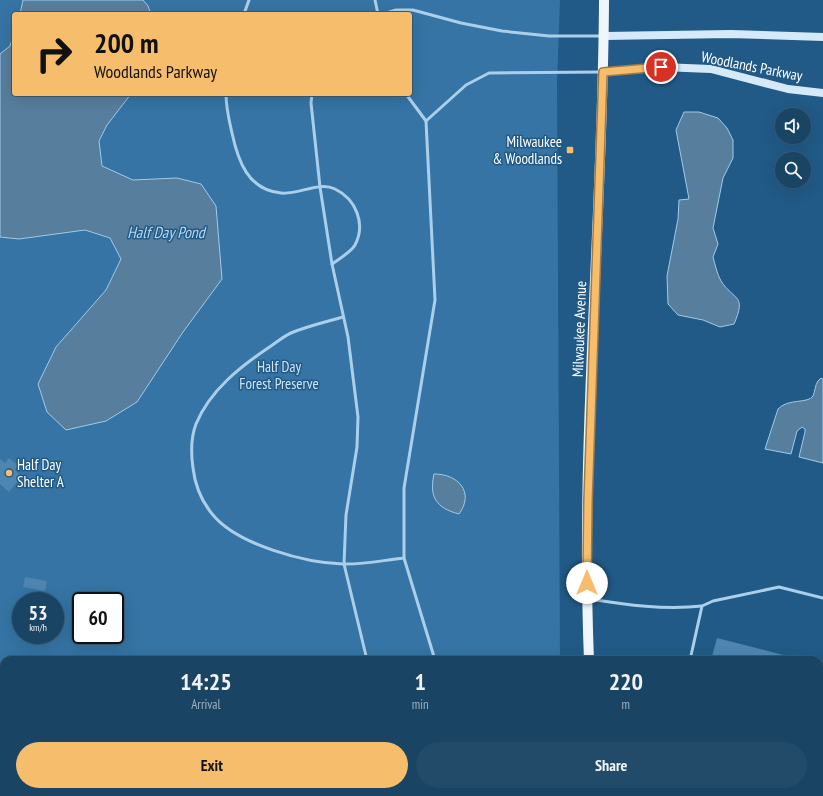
<!DOCTYPE html>
<style>
:root{--surface:#194464;--page:#224b6a;--text:#f1f3f6;--muted:#9fb0bf;--line:#375c78;--accent:#f6bd6d}
body{margin:0;font-family:"PT Sans Narrow",sans-serif;background:var(--page);color:var(--text);height:100vh;display:flex;flex-direction:column;font-size:15px;white-space:nowrap}
*{box-sizing:border-box;margin:0}
p{font-size:13px;color:var(--muted)}
.icon{flex:none;width:22px;height:22px;fill:none;stroke:currentColor;stroke-width:2;stroke-linecap:round;stroke-linejoin:round}
.map{position:relative;flex:1;overflow:hidden}
.side{position:absolute;left:0px;top:656px;width:823px;height:140px;display:flex;flex-direction:column;background:var(--surface);border-radius:12px 12px 0 0;box-shadow:0 4px 16px #0002,0 0 0 1px var(--line)}
.side>*{flex:none}
.banner{position:absolute;left:12px;top:12px;width:400px;height:84px;border-radius:4px;box-shadow:0 4px 16px #0002,0 0 0 1px var(--line);background:#f6bd6d;color:#111;overflow:hidden}
.tools{position:absolute;left:775px;top:108px;display:grid;gap:8px}
.tools a{display:grid;place-items:center;width:36px;height:36px;border-radius:50%;background:var(--surface);box-shadow:0 4px 16px #0002,0 0 0 1px var(--line);font-size:20px}
.speed{position:absolute;left:12px;top:592px;display:flex;gap:8px;font-size:20px;font-weight:700;text-align:center}
.speed>*{display:grid;place-content:center;width:52px;height:52px;border-radius:50%;background:var(--surface);box-shadow:0 4px 16px #0002,0 0 0 1px var(--line);line-height:1}
.speed small{font-size:10px;font-weight:400}
.speed .limit{border:2px solid #111;border-radius:6px;background:#fff;color:#111}
.pin{position:absolute;display:grid;place-items:center;width:34px;height:34px;color:#fff;margin:-17px;border:2px solid #fff;border-radius:50%;box-shadow:0 1px 4px #0007}
.me{position:absolute;width:44px;margin:-22px;rotate:0deg;stroke-linejoin:round;filter:drop-shadow(0 0 3px #0008)}
.turn{display:flex;align-items:center;gap:14px;height:84px;padding:0 16px;font-size:18px}
.turn .icon{width:52px;height:52px;stroke-width:2.5}
.turn b{display:block;font-size:28px;line-height:34px}
.eta{display:flex;justify-content:space-evenly;align-items:center;height:68px;text-align:center}
.eta b{font-size:24px;font-weight:700;line-height:28px}
.button{display:flex;gap:8px;margin-top:auto;padding:8px 16px}
.button a{flex:1;height:46px;border-radius:24px;background:var(--accent);color:#111;font-size:16px;font-weight:700;line-height:46px;text-align:center}
.button a+a{background:var(--page);color:var(--text)}
.map>svg:first-child{display:block}
</style>
<div class="map">
<svg width="823" height="796" viewBox="0 0 823 796">
<rect width="100%" height="100%" fill="#215a86"/>
<path fill="#3574a4" fill-rule="evenodd" d="M0,0h560l-3,83 3,577h-556v132h562l1,4h-567zM14,14h396v80h-396zM21,601h34v34h-34zM81,601h34v34h-34z"/>
<g fill="#577e9d" stroke="#9fcbeb">
<path d="M23,0h120l5,6 3,8h-131z"/>
<path d="M14,33v61h117l-24,31 -8,16 3,25 31,14 44,-2 24,6 15,22 6,73 -39,53 -46,70 -31,19 -40,9 -19,-18 -9,-28 18,-37 50,-57 15,-31 -11,-21 -25,-8 -66,9 -19,-2v-183l10,-8z"/>
<path d="M684,112h15l19,6 9,10 6,12v18l-10,20 -10,50 5,16 -5,13c2,7 4,17 8,24 13,20 26,13 13,43l-14,3 -17,-7 -25,-5 -10,-11 -1,-28 11,-57 1,-19 10,-1 -13,-69z"/>
<path d="M821,378l2,1v84l-24,-6 6,-25v-3l-3,-2 -5,4 -6,23 -26,-5 13,-40c10,-11 30,-5 35,-13 2,-4 2,-11 5,-15z"/>
<path d="M434,474c24,0 41,18 25,40 -23,-6 -30,-17 -25,-40z"/>
</g>
<g fill="#4e86b1">
<path d="M9,458l9,7 -3,5 7,6 -13,16 -9,-8v-25l5,4z"/>
<path d="M25,577l22,4 -2,10 -22,-4z"/>
<path d="M717,638l82,21v1h-88z"/>
<path d="M819,665l4,1v130h-129l1,-4h124z"/>
</g>
<g fill="none" stroke-linecap="round" stroke-linejoin="round">
<g stroke="#abcfea" stroke-width="3">
<path d="M375,0l3,14"/>
<path d="M244,14l5,-14"/>
<path d="M383,14l13,-4h17l48,13 41,8 47,5h53"/>
<path d="M226,94c0,14 3,26 6,39 6,28 16,57 49,60 17,2 38,-12 54,-4 21,10 31,35 20,56 -4,7 -16,14 -23,19"/>
<path d="M312,94l-1,9 9,84 12,77 16,73 10,80 -1,30 -11,68 -2,49 23,96"/>
<path d="M406,94l20,27 9,179 -31,188v70l31,102"/>
<path d="M426,121l40,-36 23,-12 113,-1"/>
<path d="M343,317c-17,5 -35,9 -52,16 -7,3 -14,9 -20,13 -30,20 -61,44 -75,78 -5,13 -5,30 -3,44 2,17 9,34 20,47 25,30 93,48 130,49 20,1 41,-4 61,-6"/>
<path d="M590,599c37,6 74,11 112,7"/>
<path d="M690,660l12,-54 11,-5 66,-14 44,11"/>
<path d="M412,792l1,4"/>
<path d="M447,792v4"/>
<path d="M677,792v4"/>
</g>
<g stroke="#d6e9f8" stroke-width="8">
<path d="M604,36l127,-2 92,3"/>
<path d="M603,72l58,-5 50,2 77,20 35,4"/>
</g>
<g stroke="#eff6fe" stroke-width="10">
<path d="M589,660c-9,-220 14,-440 15,-660"/>
<path d="M596,792v4"/>
</g>
</g>
<g fill="none" stroke-linecap="round" stroke-linejoin="round">
<defs>
<path id="route" d="M587,583l1,-82 15,-429 58,-5"/>
</defs>
<use href="#route" stroke="#a07b47" stroke-width="10"/>
<use href="#route" stroke="#f6bd6d" stroke-width="7"/>
</g>
<g fill="#f6bd6d" stroke="#215a86" stroke-width="1.5">
<rect x="566" y="146" width="8" height="8" rx="2"/>
<circle cx="9" cy="473" r="4"/>
</g>
<g text-anchor="middle" dominant-baseline="central" stroke-width="3" stroke-linejoin="round" paint-order="stroke">
<g font-size="15" fill="#fff" stroke="#215a86">
<text transform="translate(752 66) rotate(11)">Woodlands Parkway</text>
<text transform="translate(579 329) rotate(-88)">Milwaukee Avenue</text>
</g>
<g font-size="15" fill="#fff" stroke="#215a86" text-anchor="end">
<text x="562" y="141">Milwaukee<tspan x="562" dy="17">&amp; Woodlands</tspan></text>
<text x="17" y="464" text-anchor="start">Half Day<tspan x="17" dy="17">Shelter A</tspan></text>
</g>
<g font-size="15" fill="#cfe6f7" stroke="#215a86">
<text x="279" y="366">Half Day<tspan x="279" dy="17">Forest Preserve</tspan></text>
</g>
<g font-size="16" font-style="italic" fill="#b7d9f1" stroke="#215a86">
<text x="166" y="232">Half Day Pond</text>
</g>
</g>
</svg>
<div class="tools">
<a><svg class="icon" aria-label="sound" viewBox="0 0 24 24"><path d="M4 9h4l5-4v14l-5-4H4zM17 9q2 3 0 6"/></svg></a>
<a><svg class="icon" aria-label="search" viewBox="0 0 24 24"><circle cx="10" cy="10" r="6"/><path d="M15 15l6 6"/></svg></a>
</div>
<div class="speed"><div>53<small>km/h</small></div><div class="limit">60</div></div>
<div class="pin" style="left:661px;top:67px;background:#d93025"><svg class="icon" aria-label="arrive" viewBox="0 0 24 24"><path d="M6 21V4h12l-3 4 3 4H6"/></svg></div>
<svg class="me" style="left:587px;top:583px" viewBox="-20 -20 40 40"><circle r="19" fill="#fff"/><path d="M0-13L10 11 0 6-10 11z" fill="#f6bd6d"/></svg>
<div class="banner">
<div class="turn"><svg class="icon" aria-label="right" viewBox="0 0 24 24"><path d="M7 20v-9h11M14 6l5 5-5 5"/></svg><div><b>200 m</b>Woodlands Parkway</div></div>
</div>
<section class="side">
<div class="eta">
<div><b>14:25</b><p>Arrival</p></div>
<div><b>1</b><p>min</p></div>
<div><b>220</b><p>m</p></div>
</div>
<div class="button"><a>Exit</a><a>Share</a></div>
</section>
</div>
